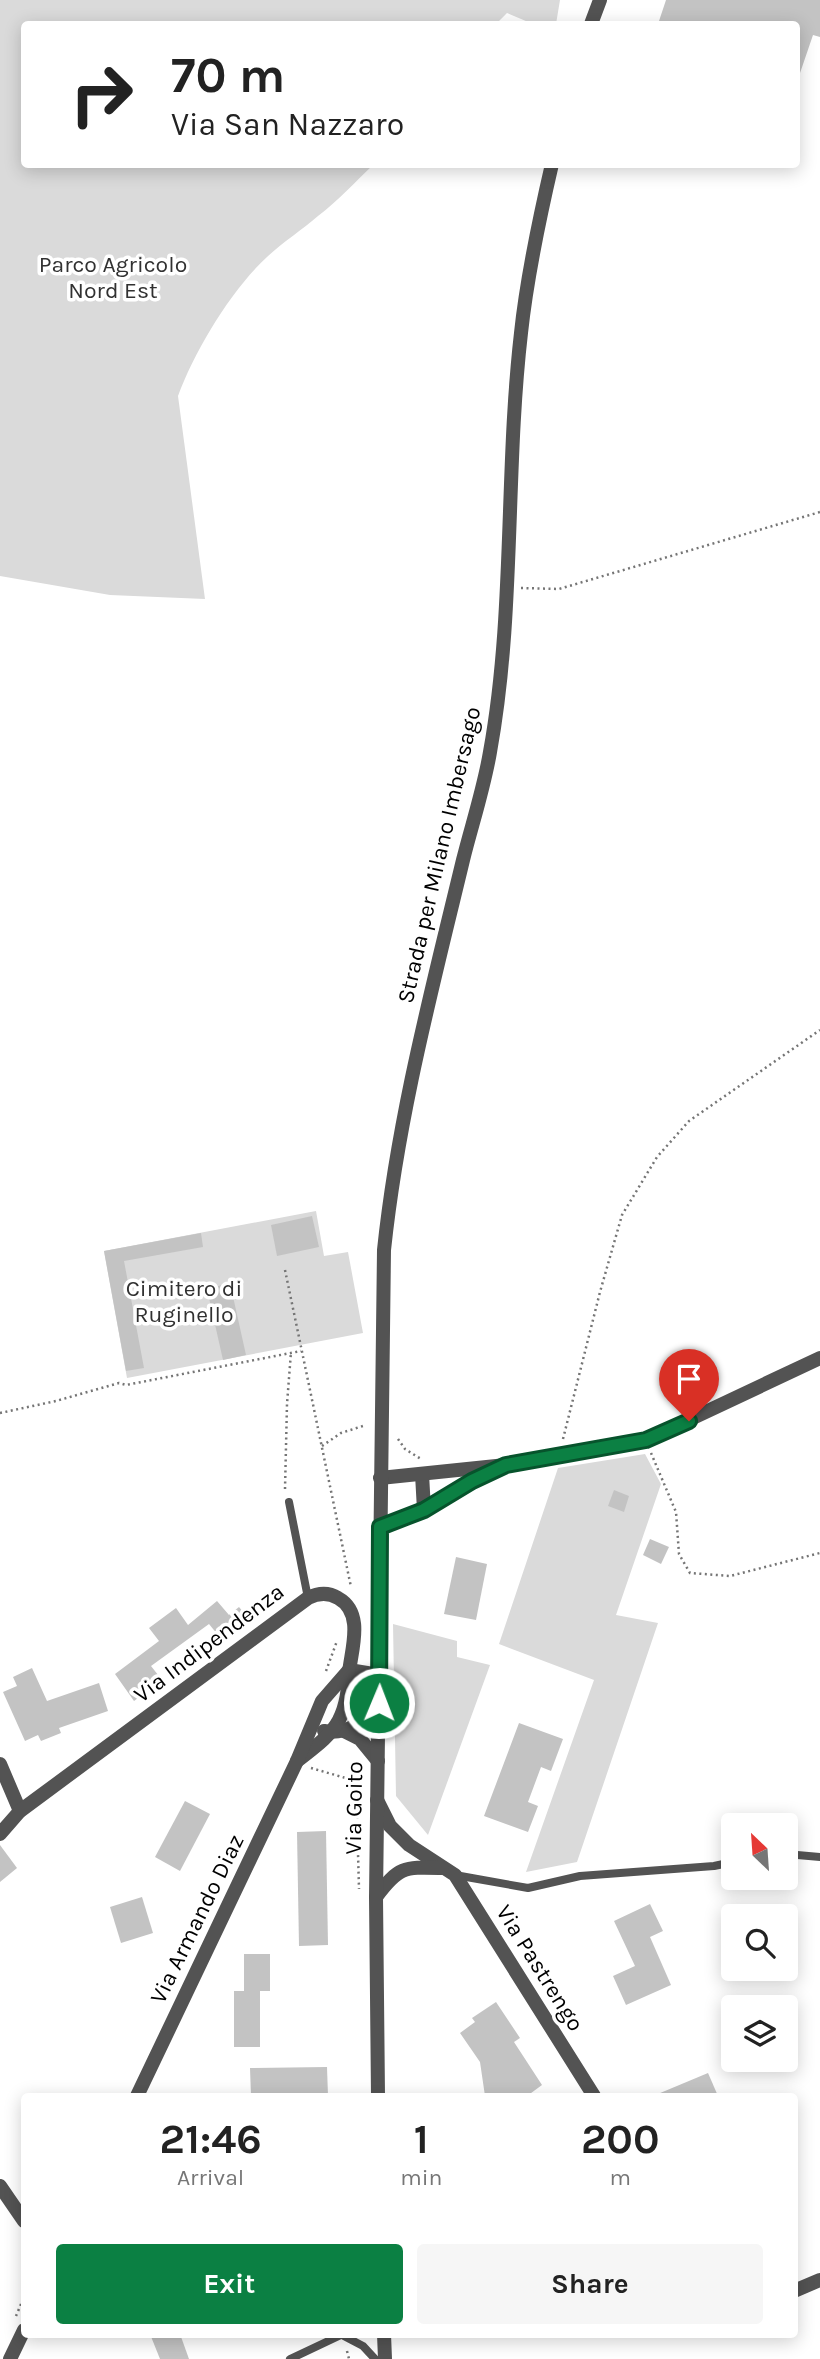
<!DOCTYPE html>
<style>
:root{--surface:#fff;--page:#f6f6f6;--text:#222;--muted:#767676;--accent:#0b8043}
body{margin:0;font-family:Karla,sans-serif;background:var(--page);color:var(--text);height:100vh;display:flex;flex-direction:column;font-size:26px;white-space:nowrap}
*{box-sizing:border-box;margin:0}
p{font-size:23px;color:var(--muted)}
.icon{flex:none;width:38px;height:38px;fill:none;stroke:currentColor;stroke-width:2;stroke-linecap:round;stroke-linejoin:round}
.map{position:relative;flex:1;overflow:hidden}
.panel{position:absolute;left:21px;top:2093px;width:777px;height:245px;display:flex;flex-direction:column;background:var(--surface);border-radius:7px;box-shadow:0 4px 18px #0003}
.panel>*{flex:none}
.hud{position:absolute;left:21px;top:21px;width:779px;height:147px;border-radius:7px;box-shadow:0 4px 18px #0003;background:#fff;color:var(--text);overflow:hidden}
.needle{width:46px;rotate:335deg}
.tools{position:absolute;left:721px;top:1813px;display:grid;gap:14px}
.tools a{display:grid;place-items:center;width:77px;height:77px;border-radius:7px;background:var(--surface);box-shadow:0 4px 18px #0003;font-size:35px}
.pin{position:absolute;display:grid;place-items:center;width:60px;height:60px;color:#fff;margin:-72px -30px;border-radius:50% 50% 50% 0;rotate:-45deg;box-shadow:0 0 7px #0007}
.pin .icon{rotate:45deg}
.me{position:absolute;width:77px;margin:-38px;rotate:1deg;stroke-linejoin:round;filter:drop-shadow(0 0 5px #0008)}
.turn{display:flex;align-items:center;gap:24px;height:147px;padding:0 35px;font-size:32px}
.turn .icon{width:91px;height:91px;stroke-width:2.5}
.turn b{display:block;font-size:49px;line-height:60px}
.eta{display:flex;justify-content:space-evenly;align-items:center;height:119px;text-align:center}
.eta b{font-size:42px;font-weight:700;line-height:49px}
.primary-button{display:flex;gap:14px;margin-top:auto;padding:14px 35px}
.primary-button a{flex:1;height:80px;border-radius:7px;background:var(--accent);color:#fff;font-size:28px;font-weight:700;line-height:80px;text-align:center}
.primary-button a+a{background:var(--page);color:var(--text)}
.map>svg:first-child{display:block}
</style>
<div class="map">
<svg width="820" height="2359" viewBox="0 0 820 2359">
<rect width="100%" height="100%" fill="#fff"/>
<g fill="#dadada">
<path d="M0,0h560l-4,24h-23l-26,-11 -11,11h-472v140l349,1c-18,17 -35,36 -55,51 -16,14 -35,26 -51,41 -36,33 -72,93 -89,139l27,203 -95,-4 -110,-19z"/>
<path d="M316,1211l8,45 24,-4 15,81 -236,45 -23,-127z"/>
<path d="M645,1454l16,30 -45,131 42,8 -81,239 -51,10 68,-192 -95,-36 59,-176z"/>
<path d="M393,1624l64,17v16l33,8 -62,170 -32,-39z"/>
</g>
<g fill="#c3c3c3">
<path d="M666,0h154v37l-7,-2 -14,41 -3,-1v-51h-138z"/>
<path d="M312,1216l7,31 -42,9 -6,-31z"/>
<path d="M201,1233l2,14 -79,14 20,107 -18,3 -22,-120z"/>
<path d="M230,1283l16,72 -23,5 -16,-71z"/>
<path d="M614,1490l15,6 -5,16 -16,-6z"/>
<path d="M650,1539l19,8 -8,17 -18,-9z"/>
<path d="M456,1557l31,7 -11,56 -32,-6z"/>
<path d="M217,1601l12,14 10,-8 10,12 -27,21 -13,-16 -58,42 11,14 -28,21 -19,-27 44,-33 -10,-13 27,-20 12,17z"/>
<path d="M32,1668l15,33 52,-18 9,28 -49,17 2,5 -20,8 -3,-6 -13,6 -22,-49 14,-6 -4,-9z"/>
<path d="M519,1723l44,16 -12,32 -10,-4 -13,35 10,4 -10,26 -44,-16z"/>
<path d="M185,1801l25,13 -30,57 -25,-14z"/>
<path d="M326,1831l2,114 -29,1 -2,-114z"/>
<path d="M0,1845l17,23 -17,14z"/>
<path d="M142,1897l11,36 -32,10 -11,-36z"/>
<path d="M650,1904l13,27 -13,6 21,48 -45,20 -13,-29 22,-10 -21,-45z"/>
<path d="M244,1954h26v37h-10v56h-26v-56h10z"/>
<path d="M496,2002l24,36 -6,4 28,43 -15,11h-42l-5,-34 -20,-29 15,-11 -3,-4z"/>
<path d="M327,2067l1,29h-77l-1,-28z"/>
<path d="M708,2073l10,23h-65z"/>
<path d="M150,2334h30l9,25h-29z"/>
</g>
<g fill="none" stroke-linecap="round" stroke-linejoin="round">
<g stroke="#757575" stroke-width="2.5" stroke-dasharray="2 3.5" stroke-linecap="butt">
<path d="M521,588l38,1 261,-77"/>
<path d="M285,1270l66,317"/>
<path d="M0,1413l56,-12 63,-18 7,2 175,-34"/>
<path d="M398,1439l7,10 16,10"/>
<path d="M563,1439l37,-147 22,-77 35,-58 32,-36 131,-91"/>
<path d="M322,1446l19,-13 25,-8"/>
<path d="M651,1453l25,59 3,42 11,19 40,3 90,-23"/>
<path d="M285,1489l2,-85 4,-52"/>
<path d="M326,1671l11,-30"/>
<path d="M311,1768l45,13 3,108"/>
<path d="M16,2316l8,-19"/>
<path d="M347,2351l2,8"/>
</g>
<g stroke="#535353" stroke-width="8">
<path d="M289,1502l19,96"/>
<path d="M786,1854l34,3"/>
<path d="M455,1875l73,13 52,-12 134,-10 19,-4"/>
<path d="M342,2335l21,11 12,13"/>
<path d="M290,2359l53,-25"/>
</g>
<g stroke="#535353" stroke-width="14">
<path d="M422,1474l2,36"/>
<path d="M380,1478l126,-13 140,-25 174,-82"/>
<path d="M380,1527l44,-17 68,-39"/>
<path d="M349,1670l30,5"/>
<path d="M324,1731c23,4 43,-10 55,-28"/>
<path d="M344,1731l16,8 18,22"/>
<path d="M0,1764l20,47"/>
<path d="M377,1800l13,26 19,19 46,30 139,221"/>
<path d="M0,1834l20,-23 288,-213c10,-5 20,-6 30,0 27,15 13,52 11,75 -1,16 -2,31 -10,47 -9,17 -27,29 -42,41"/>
<path d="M376,1897c23,-31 28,-30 66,-29"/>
<path d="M137,2096l160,-335 25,-60 27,-31"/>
<path d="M0,2186l24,35"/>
<path d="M794,2291l26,-11"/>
<path d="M10,2359l14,-29"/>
</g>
<g stroke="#535353" stroke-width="14">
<path d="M591,24l9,-24"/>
<path d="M378,2096l-2,-199 8,-647c14,-133 48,-261 79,-390 9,-36 21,-72 27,-108 25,-138 15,-280 31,-419 6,-57 18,-113 31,-169"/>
<path d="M384,2334l1,25"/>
</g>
</g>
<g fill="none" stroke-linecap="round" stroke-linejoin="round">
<defs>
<path id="route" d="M379,1703l1,-176 44,-17 48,-29 34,-16 140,-25 43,-19"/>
</defs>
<use href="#route" stroke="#07532c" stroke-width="18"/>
<use href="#route" stroke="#0b8043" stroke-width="12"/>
</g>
<g text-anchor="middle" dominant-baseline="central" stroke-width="7" stroke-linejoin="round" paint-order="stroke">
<g font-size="23" fill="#313131" stroke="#fff">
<text x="113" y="264">Parco Agricolo<tspan x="113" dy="26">Nord Est</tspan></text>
<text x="184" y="1288">Cimitero di<tspan x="184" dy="26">Ruginello</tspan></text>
</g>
<g font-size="23" fill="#000" stroke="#fff">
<text transform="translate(439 855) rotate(-77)">Strada per Milano Imbersago</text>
<text transform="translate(209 1643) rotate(-37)">Via Indipendenza</text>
<text transform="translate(354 1808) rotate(-89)">Via Goito</text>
<text transform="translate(197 1919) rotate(-64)">Via Armando Diaz</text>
<text transform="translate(540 1968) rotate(58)">Via Pastrengo</text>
</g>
</g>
</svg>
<div class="tools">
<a><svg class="needle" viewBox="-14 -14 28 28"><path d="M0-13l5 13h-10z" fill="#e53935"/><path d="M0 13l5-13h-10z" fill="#767676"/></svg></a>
<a><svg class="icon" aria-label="search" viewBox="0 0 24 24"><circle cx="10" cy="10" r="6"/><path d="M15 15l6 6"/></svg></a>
<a><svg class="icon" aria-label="layers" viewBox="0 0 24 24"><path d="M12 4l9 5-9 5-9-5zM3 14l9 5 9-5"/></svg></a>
</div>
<div class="pin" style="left:689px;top:1421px;background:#d93025"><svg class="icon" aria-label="arrive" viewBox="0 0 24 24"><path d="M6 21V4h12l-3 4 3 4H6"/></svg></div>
<svg class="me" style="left:379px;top:1703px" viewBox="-20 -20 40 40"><circle r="17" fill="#0b8043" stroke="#fff" stroke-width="3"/><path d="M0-11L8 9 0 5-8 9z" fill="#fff"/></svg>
<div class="hud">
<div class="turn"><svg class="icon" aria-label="right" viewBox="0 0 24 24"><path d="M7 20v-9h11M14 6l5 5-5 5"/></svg><div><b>70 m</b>Via San Nazzaro</div></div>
</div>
<section class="panel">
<div class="eta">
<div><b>21:46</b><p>Arrival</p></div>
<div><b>1</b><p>min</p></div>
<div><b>200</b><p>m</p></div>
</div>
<div class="primary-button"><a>Exit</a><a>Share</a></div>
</section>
</div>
